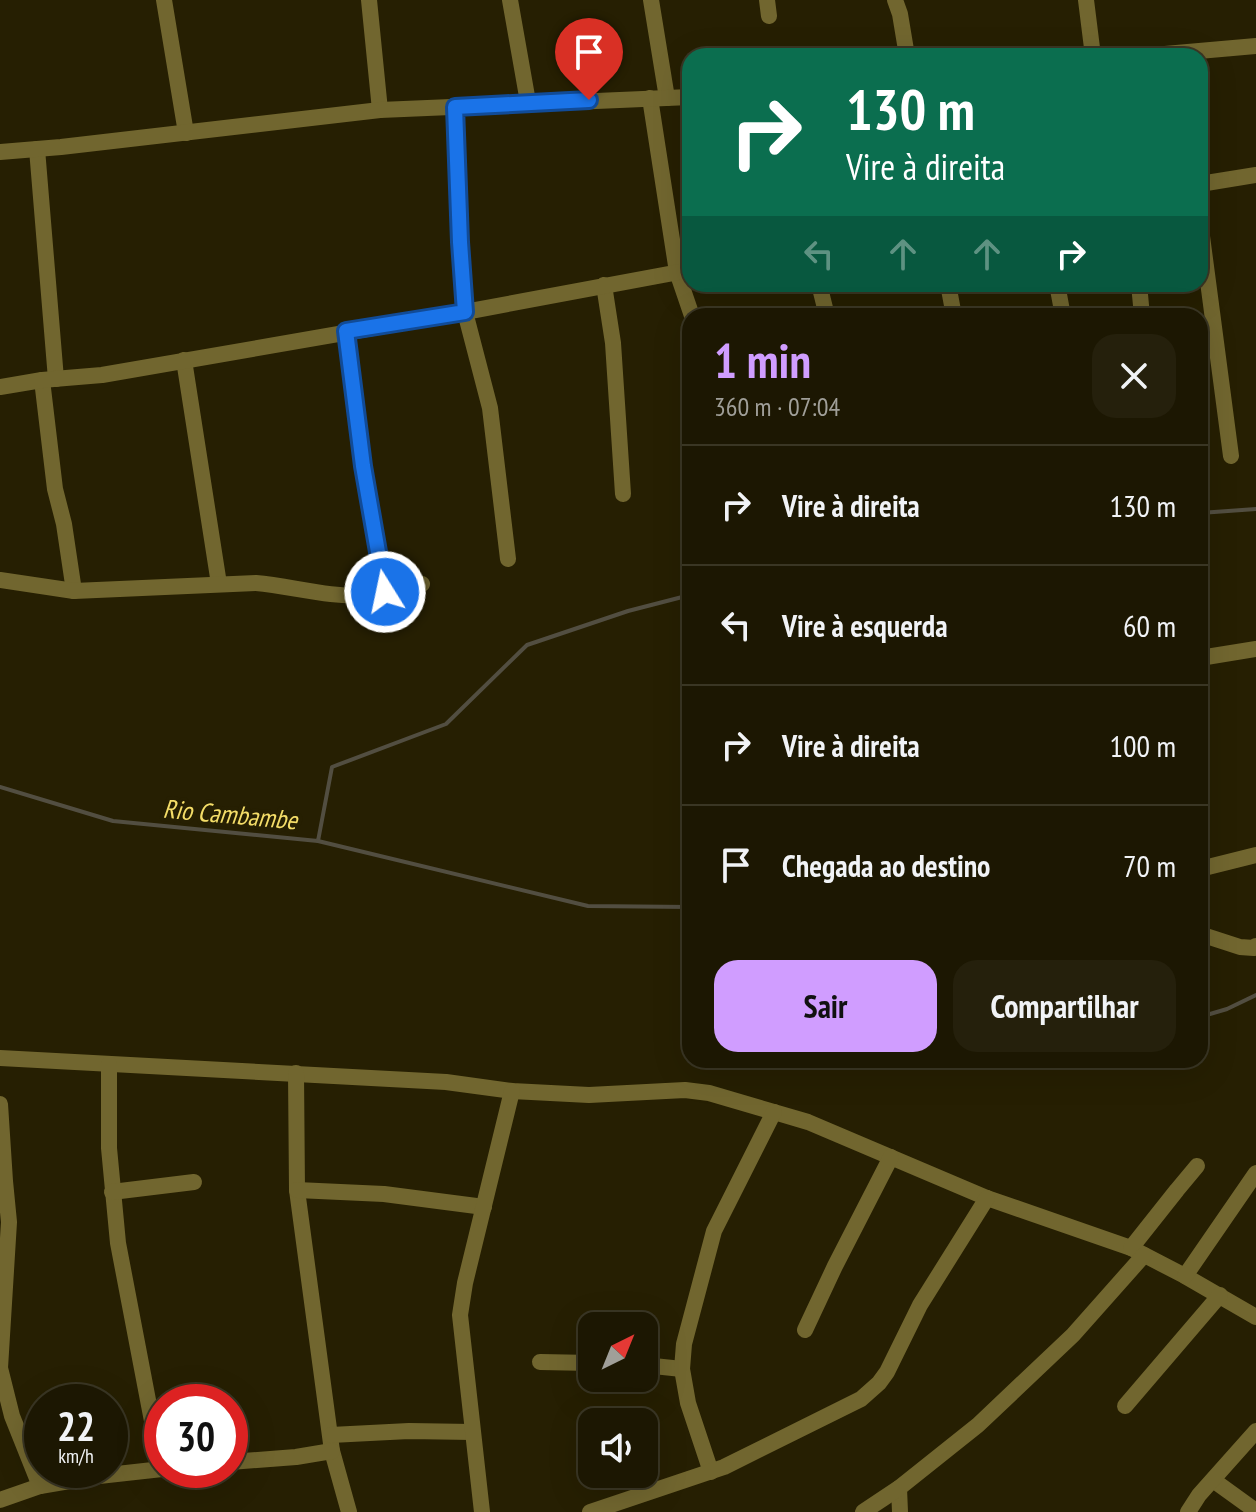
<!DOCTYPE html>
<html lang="pt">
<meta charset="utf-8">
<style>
:root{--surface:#1c1702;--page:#25200c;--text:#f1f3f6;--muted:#a09f99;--line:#3a3624;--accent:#d09dff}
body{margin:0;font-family:"PT Sans Narrow",sans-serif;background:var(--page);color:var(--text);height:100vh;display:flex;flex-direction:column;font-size:30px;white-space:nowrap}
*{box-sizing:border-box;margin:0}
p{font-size:26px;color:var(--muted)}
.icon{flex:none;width:44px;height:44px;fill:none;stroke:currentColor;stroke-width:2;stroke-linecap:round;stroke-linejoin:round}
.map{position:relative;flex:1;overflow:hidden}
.sheet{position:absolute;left:682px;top:308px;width:526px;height:760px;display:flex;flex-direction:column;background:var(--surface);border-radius:24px;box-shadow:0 8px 32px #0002,0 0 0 2px var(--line)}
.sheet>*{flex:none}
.top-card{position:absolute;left:682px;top:48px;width:526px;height:244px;border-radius:24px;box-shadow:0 8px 32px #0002,0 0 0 2px var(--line);background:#0b6e4f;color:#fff;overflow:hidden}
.needle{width:52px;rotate:43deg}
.controls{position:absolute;left:578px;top:1312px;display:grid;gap:16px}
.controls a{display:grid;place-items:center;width:80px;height:80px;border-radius:16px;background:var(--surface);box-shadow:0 8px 32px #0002,0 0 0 2px var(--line);font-size:40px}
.speed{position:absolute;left:24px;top:1384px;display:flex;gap:16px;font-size:40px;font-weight:700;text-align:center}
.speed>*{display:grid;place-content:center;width:104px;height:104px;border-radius:50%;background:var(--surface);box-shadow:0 8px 32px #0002,0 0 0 2px var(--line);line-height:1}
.speed small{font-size:20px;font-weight:400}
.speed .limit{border:12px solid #d22;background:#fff;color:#111}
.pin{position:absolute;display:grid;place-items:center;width:68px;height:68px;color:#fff;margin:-82px -34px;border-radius:50% 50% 50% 0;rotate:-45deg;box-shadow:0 0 8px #0007}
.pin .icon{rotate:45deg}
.me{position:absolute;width:88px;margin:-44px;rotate:350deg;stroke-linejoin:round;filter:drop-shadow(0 0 6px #0008)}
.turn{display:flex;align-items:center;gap:28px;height:168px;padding:0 32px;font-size:36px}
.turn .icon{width:104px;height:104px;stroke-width:2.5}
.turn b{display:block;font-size:56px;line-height:68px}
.lanes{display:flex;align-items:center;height:76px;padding:0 32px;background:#0003;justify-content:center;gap:40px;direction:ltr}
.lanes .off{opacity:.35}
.round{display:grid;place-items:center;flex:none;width:84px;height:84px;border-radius:24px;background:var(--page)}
.headline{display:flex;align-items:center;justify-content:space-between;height:136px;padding:0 32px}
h1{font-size:48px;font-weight:700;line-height:60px;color:var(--accent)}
.primary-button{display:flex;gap:16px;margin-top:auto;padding:16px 32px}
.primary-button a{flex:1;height:92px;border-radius:24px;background:var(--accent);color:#111;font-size:32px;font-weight:700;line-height:92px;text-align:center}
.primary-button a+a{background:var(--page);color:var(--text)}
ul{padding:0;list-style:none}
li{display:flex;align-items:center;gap:24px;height:120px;padding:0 32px;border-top:2px solid var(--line)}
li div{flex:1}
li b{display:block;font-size:30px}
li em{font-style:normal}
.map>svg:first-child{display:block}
</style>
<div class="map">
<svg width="1256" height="1512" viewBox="0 0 1256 1512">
<rect width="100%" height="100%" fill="#261f02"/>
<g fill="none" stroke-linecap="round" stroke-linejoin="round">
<g stroke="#524e41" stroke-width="4">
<path d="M1200,513l56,-4"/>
<path d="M0,787l113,34 205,20 14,-74 114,-43 81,-79 101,-34 62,-16"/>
<path d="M318,841l270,65 102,1"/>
<path d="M1200,1017l27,-8 29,-14"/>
</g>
<g stroke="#71662f" stroke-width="16">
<path d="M164,0l22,133"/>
<path d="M369,0l11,110"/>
<path d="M510,0l18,102"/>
<path d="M651,0l16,98"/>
<path d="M767,0l2,16"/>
<path d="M895,0l5,14 7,42"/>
<path d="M1086,0l7,56"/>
<path d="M1142,56l114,-10"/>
<path d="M650,98l27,174 15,44"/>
<path d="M455,107l5,135 5,70 25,96 18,151"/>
<path d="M37,149l19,230"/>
<path d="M0,152l61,-5 319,-37 310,-13"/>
<path d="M1200,184l56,-9"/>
<path d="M1200,221l31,235"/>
<path d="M819,284l8,32"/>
<path d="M948,284l6,32"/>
<path d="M1057,284l6,32"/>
<path d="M1139,284l3,32"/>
<path d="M604,285l9,58 10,151"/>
<path d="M346,331l17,135 22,126"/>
<path d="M184,360l35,224"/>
<path d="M42,380l13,109 9,35 10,67"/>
<path d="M0,387l42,-7 60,-5 363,-63 225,-42"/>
<path d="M0,580l74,11 182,-8c36,3 73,15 109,12 19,-1 39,-6 57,-11"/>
<path d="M1200,658l56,-9"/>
<path d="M1200,869l56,-14"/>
<path d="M1200,934l40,13 14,1 2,-2"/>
<path d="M0,1058l446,24 66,9 77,4 96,-5 24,3 99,29 179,76 144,50 54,28 71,41"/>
<path d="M109,1064v84l9,95 34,178 10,33"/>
<path d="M296,1073l1,117 35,261 17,61"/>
<path d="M0,1104l5,77 4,41 -9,146 12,48 28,70"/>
<path d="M297,1190l87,4 100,13"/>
<path d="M112,1192l82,-10"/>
<path d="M1131,1248l46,-58 20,-24"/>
<path d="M1185,1276l71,-103"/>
<path d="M805,1330l30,-64 56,-109"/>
<path d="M540,1362l52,1"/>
<path d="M644,1365l38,4"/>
<path d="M1125,1406l95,-111"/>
<path d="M331,1435l78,-4 63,1"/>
<path d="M230,1462l66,-5 36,-6"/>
<path d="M711,1472l-23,-69 -6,-34 2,-25 30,-113 60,-119"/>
<path d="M1213,1480l43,31"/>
<path d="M899,1488l1,24"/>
<path d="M0,1500l40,-14 59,-10 63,-7"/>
<path d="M482,1512l-22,-197 5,-32 47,-192"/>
<path d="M590,1512l134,-45 137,-68 18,-16 8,-11 33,-67 67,-107"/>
<path d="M863,1512l36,-24 79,-63 95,-90 71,-80"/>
<path d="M1188,1512l11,-17 57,-64"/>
</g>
</g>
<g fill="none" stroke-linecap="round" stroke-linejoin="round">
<defs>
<path id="route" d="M385,592l-22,-126 -17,-135 119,-19 -5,-70 -5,-135 134,-7"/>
</defs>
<use href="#route" stroke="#114b97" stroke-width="20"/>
<use href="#route" stroke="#1a73e8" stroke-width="14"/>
</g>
<g text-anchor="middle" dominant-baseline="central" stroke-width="8" stroke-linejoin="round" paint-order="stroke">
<g font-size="26" font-style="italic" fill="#f4dd68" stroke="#261f02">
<text transform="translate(230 814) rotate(5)">Rio Cambambe</text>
</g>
</g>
</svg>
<div class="controls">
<a><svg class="needle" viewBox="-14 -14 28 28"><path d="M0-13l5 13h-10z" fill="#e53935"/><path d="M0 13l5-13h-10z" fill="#a09f99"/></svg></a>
<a><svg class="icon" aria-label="sound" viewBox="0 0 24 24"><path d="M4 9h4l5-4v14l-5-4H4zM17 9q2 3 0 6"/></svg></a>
</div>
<div class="speed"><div>22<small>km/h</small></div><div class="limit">30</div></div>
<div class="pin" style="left:589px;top:100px;background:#d93025"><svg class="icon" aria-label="arrive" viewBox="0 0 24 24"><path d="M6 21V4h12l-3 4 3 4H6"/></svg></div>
<svg class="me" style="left:385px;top:592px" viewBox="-20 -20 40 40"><circle r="17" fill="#1a73e8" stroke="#fff" stroke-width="3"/><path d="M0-11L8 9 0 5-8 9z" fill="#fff"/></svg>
<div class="top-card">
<div class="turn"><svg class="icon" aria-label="right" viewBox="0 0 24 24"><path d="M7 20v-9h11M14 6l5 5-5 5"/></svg><div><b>130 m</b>Vire à direita</div></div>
<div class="lanes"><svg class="icon off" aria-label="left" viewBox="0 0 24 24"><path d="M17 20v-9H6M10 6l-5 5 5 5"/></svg><svg class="icon off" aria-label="ahead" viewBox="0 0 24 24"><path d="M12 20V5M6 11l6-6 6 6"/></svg><svg class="icon off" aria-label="ahead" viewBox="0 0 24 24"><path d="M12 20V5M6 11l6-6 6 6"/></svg><svg class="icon" aria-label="right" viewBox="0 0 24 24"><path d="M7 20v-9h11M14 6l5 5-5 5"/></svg></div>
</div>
<section class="sheet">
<div class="headline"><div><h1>1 min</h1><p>360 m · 07:04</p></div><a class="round"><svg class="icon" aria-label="close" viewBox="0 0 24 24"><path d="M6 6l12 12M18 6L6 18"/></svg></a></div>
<ul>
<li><svg class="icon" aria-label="right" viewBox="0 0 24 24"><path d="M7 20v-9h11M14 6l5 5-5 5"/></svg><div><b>Vire à direita</b></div><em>130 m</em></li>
<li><svg class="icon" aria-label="left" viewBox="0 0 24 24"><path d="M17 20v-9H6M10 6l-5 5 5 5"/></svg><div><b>Vire à esquerda</b></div><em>60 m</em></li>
<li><svg class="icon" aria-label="right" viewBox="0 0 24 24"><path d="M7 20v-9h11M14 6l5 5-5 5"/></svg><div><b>Vire à direita</b></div><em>100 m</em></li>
<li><svg class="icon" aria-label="arrive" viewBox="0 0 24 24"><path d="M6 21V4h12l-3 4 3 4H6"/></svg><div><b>Chegada ao destino</b></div><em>70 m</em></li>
</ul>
<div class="primary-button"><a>Sair</a><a>Compartilhar</a></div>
</section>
</div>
